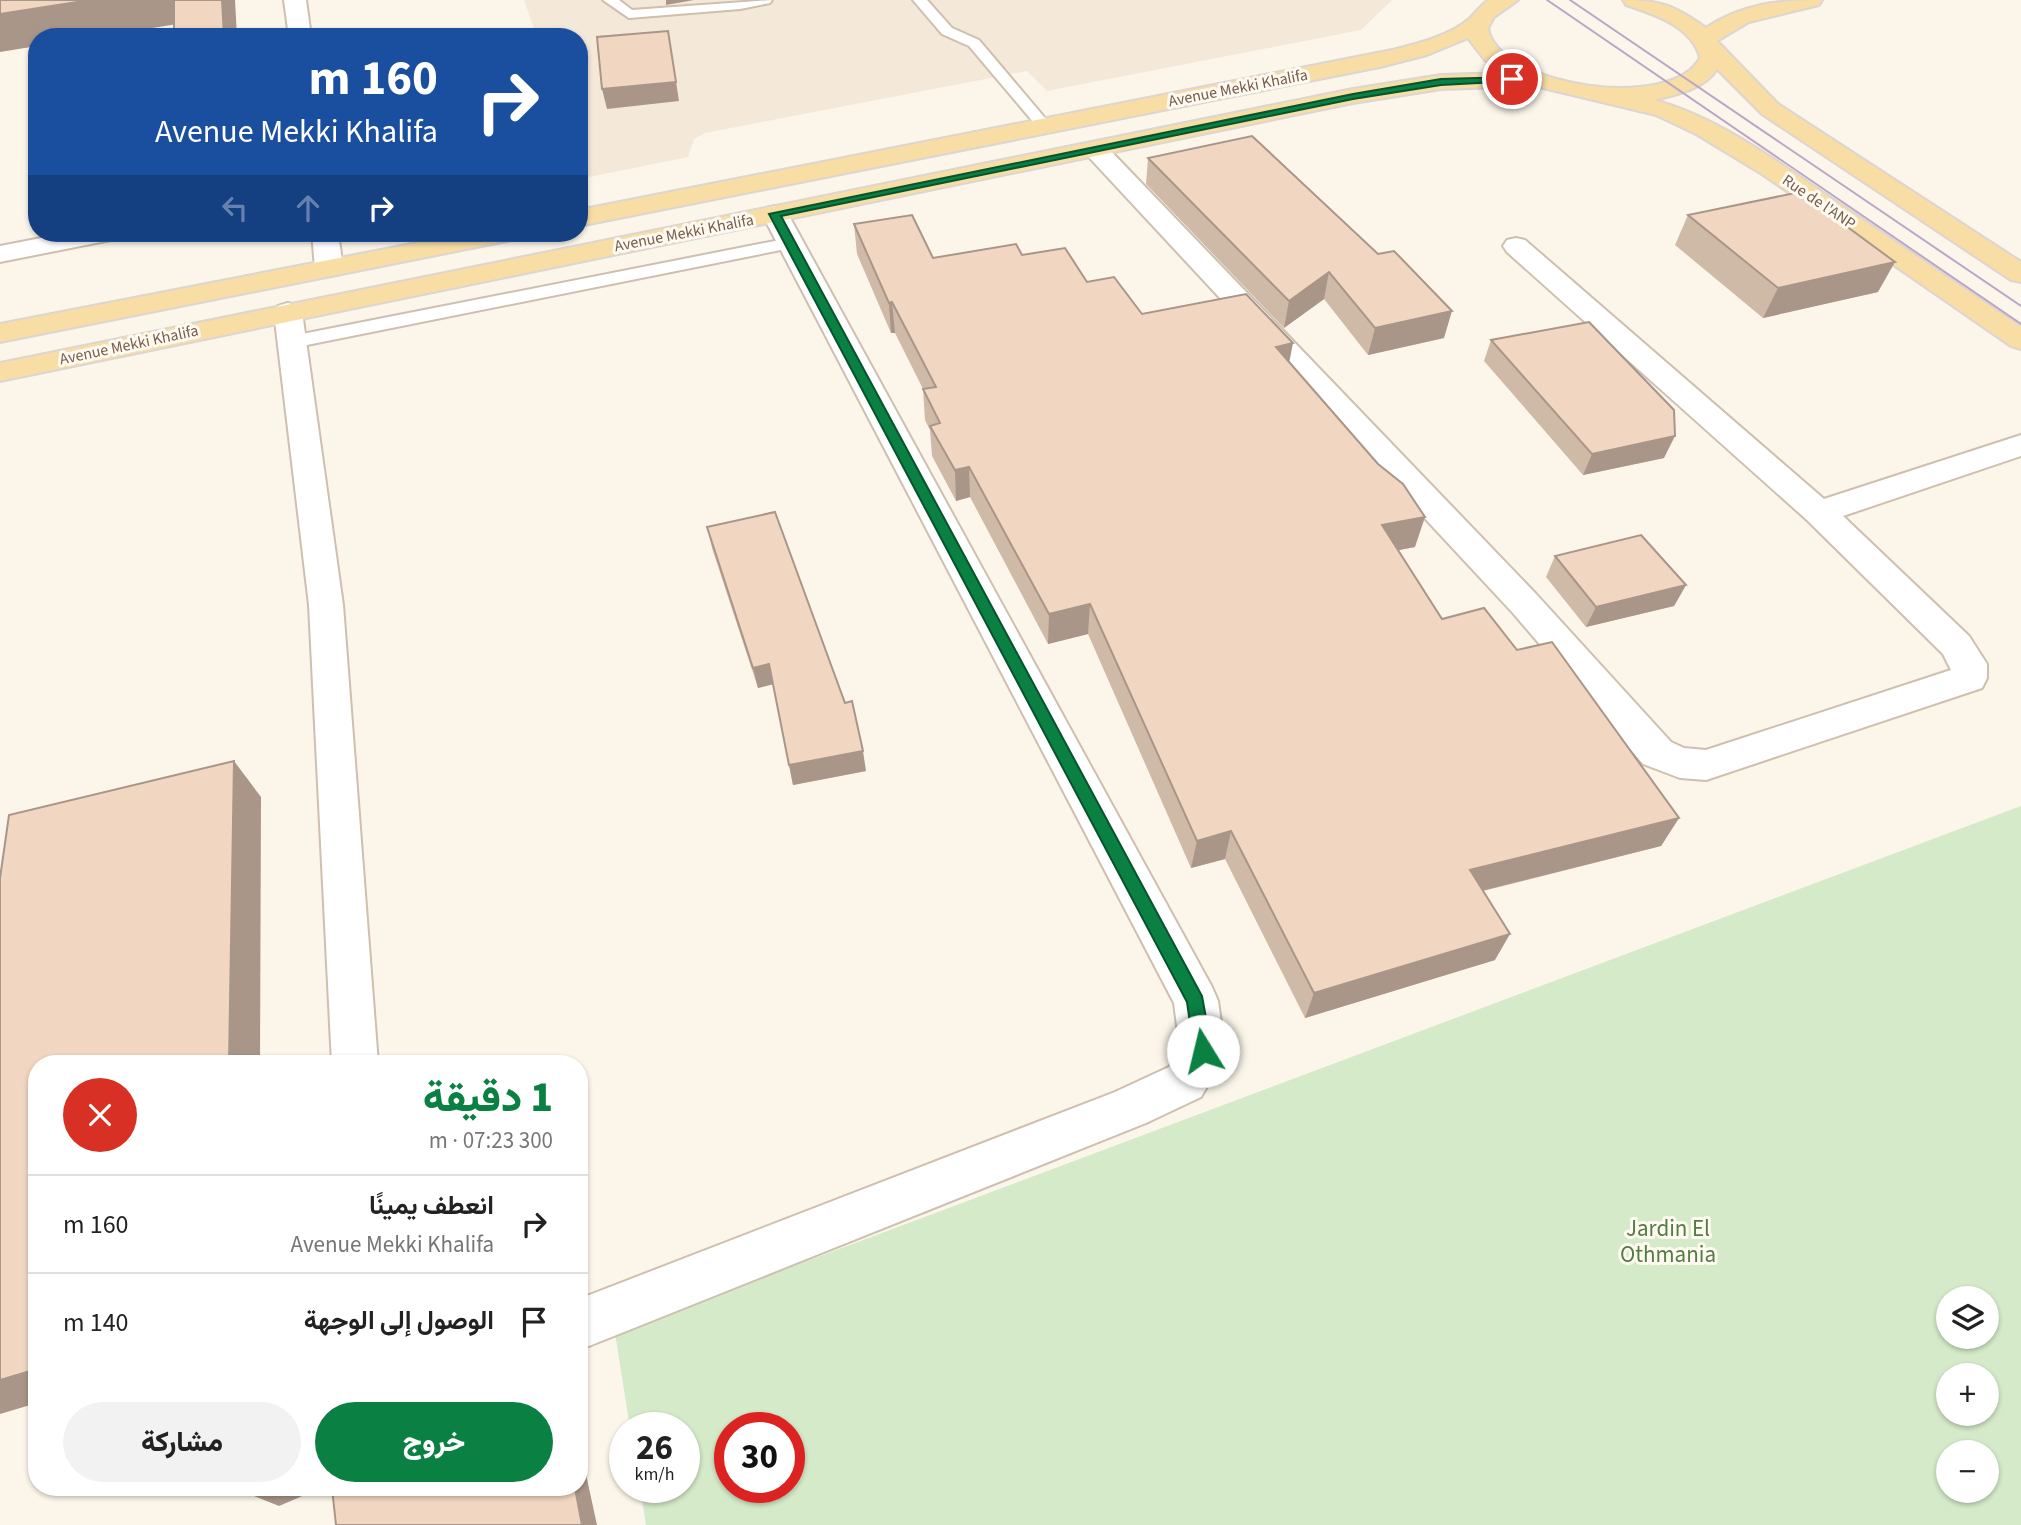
<!DOCTYPE html>
<html lang="ar">
<meta charset="utf-8">
<style>
:root{--surface:#fff;--page:#f2f2f2;--text:#222;--muted:#767676;--line:#e0e0e0;--accent:#0b8043}
body{margin:0;font-family:"Source Sans 3",Vazirmatn,sans-serif;background:var(--page);color:var(--text);direction:rtl;height:100vh;display:flex;flex-direction:column;font-size:26px;white-space:nowrap}
*{box-sizing:border-box;margin:0}
p{font-size:23px;color:var(--muted)}
.icon{flex:none;width:38px;height:38px;fill:none;stroke:currentColor;stroke-width:2;stroke-linecap:round;stroke-linejoin:round}
.map{position:relative;flex:1;overflow:hidden;direction:ltr}
.side{position:absolute;left:28px;top:1055px;width:560px;height:441px;display:flex;flex-direction:column;background:var(--surface);border-radius:28px;box-shadow:0 2px 5px #0004;direction:rtl}
.side>*{flex:none}
.guide{position:absolute;left:28px;top:28px;width:560px;height:214px;border-radius:28px;box-shadow:0 2px 5px #0004;direction:rtl;background:#1a4fa0;color:#fff;overflow:hidden}
.buttons{position:absolute;left:1936px;top:1286px;display:grid;gap:14px}
.buttons a{display:grid;place-items:center;width:63px;height:63px;border-radius:50%;background:var(--surface);box-shadow:0 2px 5px #0004;font-size:35px}
.speed{position:absolute;left:609px;top:1412px;display:flex;gap:14px;font-size:35px;font-weight:700;text-align:center}
.speed>*{display:grid;place-content:center;width:91px;height:91px;border-radius:50%;background:var(--surface);box-shadow:0 2px 5px #0004;line-height:1}
.speed small{font-size:18px;font-weight:400}
.speed .limit{border:10px solid #d22;background:#fff;color:#111}
.pin{position:absolute;display:grid;place-items:center;width:60px;height:60px;color:#fff;margin:-30px;border:4px solid #fff;border-radius:50%;box-shadow:0 2px 7px #0007}
.me{position:absolute;width:77px;margin:-38px;rotate:351deg;stroke-linejoin:round;filter:drop-shadow(0 0 5px #0008)}
.turn{display:flex;align-items:center;gap:24px;height:147px;padding:0 35px;font-size:32px}
.turn .icon{width:91px;height:91px;stroke-width:2.5}
.turn b{display:block;font-size:49px;line-height:60px}
.lanes{display:flex;align-items:center;height:66px;padding:0 35px;background:#0003;justify-content:center;gap:35px;direction:ltr}
.lanes .off{opacity:.35}
.round{display:grid;place-items:center;flex:none;width:74px;height:74px;border-radius:37px;background:var(--page)}
.overview{display:flex;align-items:center;justify-content:space-between;height:119px;padding:0 35px}
h1{font-size:42px;font-weight:800;line-height:52px;color:var(--accent)}
.button{display:flex;gap:14px;margin-top:auto;padding:14px 35px}
.button a{flex:1;height:80px;border-radius:42px;background:var(--accent);color:#fff;font-size:28px;font-weight:800;line-height:80px;text-align:center}
.button a+a{background:var(--page);color:var(--text)}
ul{padding:0;list-style:none}
li{display:flex;align-items:center;gap:21px;height:98px;padding:0 35px;border-top:2px solid var(--line)}
li div{flex:1}
li b{display:block;font-size:26px}
li em{font-style:normal}
.map>svg:first-child{display:block}
</style>
<div class="map">
<svg width="2021" height="1525" viewBox="0 0 2021 1525">
<rect width="100%" height="100%" fill="#fcf6ea"/>
<path fill="#f4e8d8" d="M524,0h868l-31,30 -314,61 -20,-20 -322,62 -11,6 -6,18 -99,20 -10,-26v-114h-42z"/>
<path fill="#d4eac8" fill-rule="evenodd" d="M2021,806v719h-1375l-6,-37h44v-60h-54l-15,-95zM1948,1298h38v39h-38zM1948,1376h38v38h-38zM730,1428h59v60h-59zM1948,1452h38v39h-38z"/>
<g fill="none" stroke-linecap="round" stroke-linejoin="round">
<defs>
<g id="lane">
<path d="M603,0h16l13,10 140,-10 -2,3 -30,6 -111,9z"/>
<path d="M913,0h14l25,28 27,12 71,84 3,3 -3,3h-10l-71,-84 -27,-12z"/>
<path d="M790,238l6,1 3,4 -3,4 -504,101 -9,-6 9,-6z"/>
</g>
<g id="street">
<path d="M284,0h22l5,37h-22z"/>
<path d="M1095,142l9,2 432,450 135,148 13,6 22,2 245,-80 -8,-16 -136,-134 -300,-268 -4,-6 4,-6 9,-2 9,2 299,259 197,-64v21l-178,60 126,120 18,28v14l-5,10 -276,92 -26,-2 -37,-14 -131,-152 -426,-458 -3,-5 3,-5z"/>
<path d="M775,206l9,2 4,6 424,773 6,14 7,50 -6,15 -18,31 -55,26 -567,227v-51l536,-207 54,-25 11,-19 -6,-45 -412,-789 4,-6z"/>
<path d="M67,233h52l-4,6 -9,2 -106,21v-16z"/>
<path d="M312,233h26l5,35 -4,6 -10,2 -10,-2 -4,-6z"/>
<path d="M288,303l10,3 4,6 41,293 35,459h-46l-23,-459 -35,-293 4,-6z"/>
</g>
<g id="primary">
<path d="M1489,0h29l-24,17 -6,11c10,59 184,84 212,30 -7,-31 -46,-44 -74,-53l-3,-5c38,0 52,6 83,28 35,-24 74,-28 116,-28l-3,5 -70,17 -32,19 61,63 243,158v20l-10,-2 -249,-166 -45,-45c-12,20 -41,26 -63,31 66,18 125,63 181,101 62,42 124,84 186,126v22l-10,-3 -249,-172 -66,-40 -40,-19 -121,-29 -94,3 -88,14 -1353,278v-18l1353,-274 88,-14 64,-2 -20,-13 -17,-22 -41,17 -47,12 -801,159v-16l813,-160c24,-6 57,-14 77,-31 7,-6 11,-14 20,-19z"/>
<path d="M468,233h52l-4,6 -9,2 -507,101v-18z"/>
</g>
</defs>
<use href="#lane" stroke="#cebfaf" stroke-width="4"/>
<use href="#street" stroke="#cebfaf" stroke-width="4"/>
<use href="#primary" stroke="#dcd5d1" stroke-width="4"/>
<use href="#lane" fill="#fff" fill-rule="evenodd"/>
<use href="#street" fill="#fff" fill-rule="evenodd"/>
<use href="#primary" fill="#f8dda5" fill-rule="evenodd"/>
<g stroke="#baa7c7" stroke-width="2">
<path d="M1547,0l474,324"/>
<path d="M1570,0l451,306"/>
</g>
</g>
<g fill="#cfb9a7">
<path d="M1148,158l296,180 -76,17 -44,-56 -40,29 -138,-144z"/>
<path d="M1688,215l190,77 -115,26 -88,-73z"/>
<path d="M854,224l79,34 89,-3 65,27 55,32 147,48 126,185 -17,3 44,69 75,31 162,168 -18,28 -178,45 12,69 -190,58 -80,-159 -34,9 -103,-234 -40,10 -78,-147 -14,4 -24,-45 -2,-26 -5,-10 -2,-31 -28,-56h-4l-34,-79z"/>
<path d="M1491,340l173,118 -81,17 -99,-114z"/>
<path d="M707,527l159,244 -73,14 -20,-101 -15,4 -46,-140z"/>
<path d="M1555,556l131,29 -12,21 -88,21 -40,-50z"/>
</g>
<g fill="#a99688">
<path d="M90,0h89l11,22 -94,15h-59v9l-37,6v-38z"/>
<path d="M222,0h13l2,37h-13z"/>
<path d="M666,0h28l-28,5z"/>
<path d="M668,31l11,70 -72,8 -5,-20z"/>
<path d="M1895,262l-17,30 -115,26 15,-30z"/>
<path d="M1329,272l-5,27 -40,29 5,-27z"/>
<path d="M892,302l3,31h-4l-2,-30z"/>
<path d="M1452,311l-8,27 -76,17 7,-27z"/>
<path d="M1293,343l-6,31 -11,-27z"/>
<path d="M1675,436l-11,22 -81,17 9,-21z"/>
<path d="M969,467l1,30 -14,4 -1,-31z"/>
<path d="M1425,517l-10,30 -42,8 9,-30z"/>
<path d="M1686,585l-12,21 -88,21 10,-20z"/>
<path d="M1090,604l-2,30 -40,10 1,-30z"/>
<path d="M769,664l5,20 -16,4 -5,-20z"/>
<path d="M863,751l3,20 -73,14 -4,-20z"/>
<path d="M234,761l27,36 -1,267h-31z"/>
<path d="M1679,818l-18,28 -204,51 13,-27z"/>
<path d="M1231,831l-6,28 -34,9 6,-27z"/>
<path d="M1510,934l-15,26 -190,58 9,-25z"/>
<path d="M37,1369v34l-37,11v-34z"/>
<path d="M579,1442l18,83h-15l-7,-37h4z"/>
<path d="M264,1488h57l-42,18 -30,-12z"/>
</g>
<g fill="#f1d7c2" stroke="#a99688" stroke-width="2">
<path d="M0,0h90l-90,14z"/>
<path d="M174,0h48l2,37h-50z"/>
<path d="M668,31l8,51 -74,7 -5,-52z"/>
<path d="M1252,136l126,118 16,-3 58,60 -77,17 -46,-56 -40,29 -141,-143z"/>
<path d="M1800,192l95,70 -117,26 -90,-73z"/>
<path d="M912,215l21,43 83,-14 6,11 43,-7 22,34 27,-5 28,37 104,-20 47,49 -17,4 102,117 25,20 22,33 -43,8 60,94 42,-11 33,42 35,-8 127,176 -209,52 40,64 -196,59 -83,-162 -34,10 -107,-237 -41,10 -80,-147 -14,3 -25,-44 10,-3 -17,-34 13,-2 -44,-85 -3,1 -35,-79z"/>
<path d="M1589,322l85,88 1,26 -83,18 -101,-114z"/>
<path d="M775,512l70,191 7,-2 11,50 -74,14 -20,-101 -16,4 -46,-141z"/>
<path d="M1641,535l45,50 -90,22 -41,-51z"/>
<path d="M234,761l-5,303h-192v305l-37,11v-502l9,-63z"/>
<path d="M249,1488h15l-15,6z"/>
<path d="M332,1488h243l7,37h-246z"/>
</g>
<path fill="#0b8043" stroke="#07532c" stroke-width="2" d="M1512,77l5,2 -1,2 -75,4 -88,14 -572,117 421,780 10,55 -2,6 -7,3 -6,-3 -3,-6 -7,-49 -418,-788 584,-120 88,-15z"/>
<g text-anchor="middle" dominant-baseline="central" stroke-width="6" stroke-linejoin="round" paint-order="stroke">
<g font-size="16" fill="#775e4d" stroke="#fffaf1">
<text transform="translate(1238 88) rotate(-11)">Avenue Mekki Khalifa</text>
<text transform="translate(1819 202) rotate(34)">Rue de l'ANP</text>
<text transform="translate(684 233) rotate(-11)">Avenue Mekki Khalifa</text>
<text transform="translate(129 345) rotate(-12)">Avenue Mekki Khalifa</text>
</g>
<g font-size="23" fill="#537c45" stroke="#fffaf1">
<text x="1668" y="1228">Jardin El<tspan x="1668" dy="26">Othmania</tspan></text>
</g>
</g>
</svg>
<div class="buttons">
<a><svg class="icon" aria-label="layers" viewBox="0 0 24 24"><path d="M12 4l9 5-9 5-9-5zM3 14l9 5 9-5"/></svg></a>
<a>+</a>
<a>−</a>
</div>
<div class="speed"><div>26<small>km/h</small></div><div class="limit">30</div></div>
<div class="pin" style="left:1512px;top:79px;background:#d93025"><svg class="icon" aria-label="arrive" viewBox="0 0 24 24"><path d="M6 21V4h12l-3 4 3 4H6"/></svg></div>
<svg class="me" style="left:1203px;top:1051px" viewBox="-20 -20 40 40"><circle r="19" fill="#fff"/><path d="M0-13L10 11 0 6-10 11z" fill="#0b8043"/></svg>
<div class="guide">
<div class="turn"><svg class="icon" aria-label="right" viewBox="0 0 24 24"><path d="M7 20v-9h11M14 6l5 5-5 5"/></svg><div><b>160 m</b>Avenue Mekki Khalifa</div></div>
<div class="lanes"><svg class="icon off" aria-label="left" viewBox="0 0 24 24"><path d="M17 20v-9H6M10 6l-5 5 5 5"/></svg><svg class="icon off" aria-label="ahead" viewBox="0 0 24 24"><path d="M12 20V5M6 11l6-6 6 6"/></svg><svg class="icon" aria-label="right" viewBox="0 0 24 24"><path d="M7 20v-9h11M14 6l5 5-5 5"/></svg></div>
</div>
<section class="side">
<div class="overview"><div><h1>1 دقيقة</h1><p>300 m · 07:23</p></div><a class="round" style="background:#d93025;color:#fff"><svg class="icon" aria-label="close" viewBox="0 0 24 24"><path d="M6 6l12 12M18 6L6 18"/></svg></a></div>
<ul>
<li><svg class="icon" aria-label="right" viewBox="0 0 24 24"><path d="M7 20v-9h11M14 6l5 5-5 5"/></svg><div><b>انعطف يمينًا</b><p>Avenue Mekki Khalifa</p></div><em>160 m</em></li>
<li><svg class="icon" aria-label="arrive" viewBox="0 0 24 24"><path d="M6 21V4h12l-3 4 3 4H6"/></svg><div><b>الوصول إلى الوجهة</b></div><em>140 m</em></li>
</ul>
<div class="button"><a>خروج</a><a>مشاركة</a></div>
</section>
</div>
